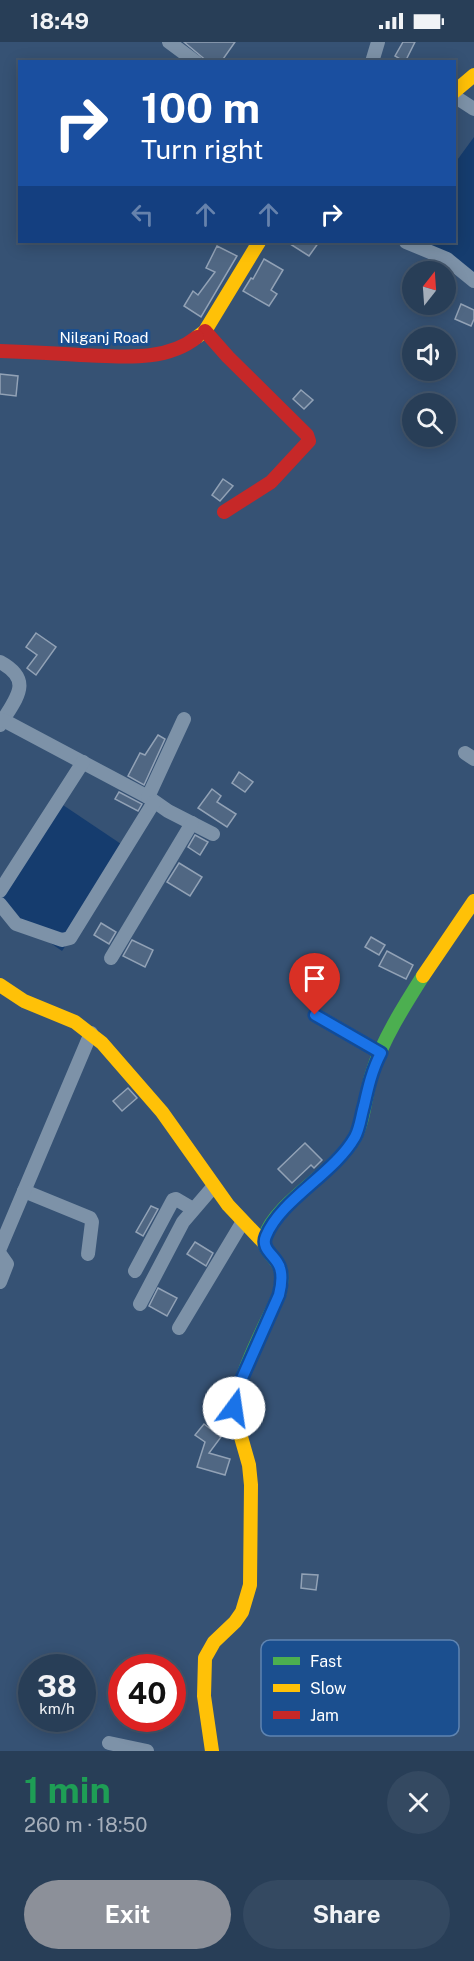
<!DOCTYPE html>
<meta charset="utf-8">
<style>
:root{--surface:#283e57;--page:#344961;--text:#f1f3f6;--muted:#a5aeba;--line:#44576d;--accent:#8c9099}
body{margin:0;font-family:"Public Sans",sans-serif;background:var(--page);color:var(--text);height:100vh;display:flex;flex-direction:column;font-size:22px;white-space:nowrap}
*{box-sizing:border-box;margin:0}
p{font-size:20px;color:var(--muted)}
.icon{flex:none;width:33px;height:33px;fill:none;stroke:currentColor;stroke-width:2;stroke-linecap:round;stroke-linejoin:round}
.map{position:relative;height:1709px;overflow:hidden}
.side{display:flex;flex-direction:column;background:var(--surface);flex:1}
.side>*{flex:none}
.top-card{position:absolute;left:18px;top:18px;width:438px;height:183px;border-radius:0px;box-shadow:0 3px 15px #0003,0 0 0 2px var(--line);background:#1a4fa0;color:#fff;overflow:hidden}
.needle{width:39px;rotate:17deg}
.controls{position:absolute;left:402px;top:219px;display:grid;gap:12px}
.controls a{display:grid;place-items:center;width:54px;height:54px;border-radius:50%;background:var(--surface);box-shadow:0 3px 15px #0003,0 0 0 2px var(--line);font-size:30px}
.speed{position:absolute;left:18px;top:1612px;display:flex;gap:12px;font-size:30px;font-weight:700;text-align:center}
.speed>*{display:grid;place-content:center;width:78px;height:78px;border-radius:50%;background:var(--surface);box-shadow:0 3px 15px #0003,0 0 0 2px var(--line);line-height:1}
.speed small{font-size:15px;font-weight:400}
.speed .limit{border:9px solid #d22;background:#fff;color:#111}
.pin{position:absolute;display:grid;place-items:center;width:51px;height:51px;color:#fff;margin:-62px -26px;border-radius:50% 50% 50% 0;rotate:-45deg;box-shadow:0 0 6px #0007}
.pin .icon{rotate:45deg}
.me{position:absolute;width:66px;margin:-33px;rotate:14deg;stroke-linejoin:round;filter:drop-shadow(0 0 4px #0008)}
.turn{display:flex;align-items:center;gap:21px;height:126px;padding:0 24px;font-size:27px}
.turn .icon{width:78px;height:78px;stroke-width:2.5}
.turn b{display:block;font-size:42px;line-height:51px}
.lanes{display:flex;align-items:center;height:57px;padding:0 24px;background:#0003;justify-content:center;gap:30px;direction:ltr}
.lanes .off{opacity:.35}
.round{display:grid;place-items:center;flex:none;width:63px;height:63px;border-radius:32px;background:var(--page)}
.head{display:flex;align-items:center;justify-content:space-between;height:102px;padding:0 24px}
h1{font-size:36px;font-weight:700;line-height:45px;color:#1e9e55}
.action{display:flex;gap:12px;margin-top:auto;padding:12px 24px}
.action a{flex:1;height:69px;border-radius:36px;background:var(--accent);color:#fff;font-size:24px;font-weight:700;line-height:69px;text-align:center}
.action a+a{background:var(--page);color:var(--text)}
.status{display:flex;justify-content:space-between;align-items:center;height:42px;padding:0 30px;background:var(--surface);direction:ltr}
.status svg{height:16px;fill:currentColor}
.map>svg:first-child{display:block}
</style>
<div class="status"><b>18:49</b><svg viewBox="0 0 49 12"><path d="M0 12V9h3v3zM5 12V6h3v6zM10 12V3h3v9zM15 12V0h3v12zM26 1h20v11H26zM47 4h2v5h-2z"/></svg></div>
<div class="map">
<svg width="474" height="1709" viewBox="0 0 474 1709">
<rect width="100%" height="100%" fill="#365274"/>
<g fill="#153c6e">
<path d="M474,95v137l-48,-29 1,-3h27l1,-79z"/>
<path d="M57,759l73,49 -68,101 -62,-43v-30z"/>
</g>
<g fill="#506783" stroke="#92a2b6" stroke-width="1.5">
<path d="M184,0h51l-14,20h-13z"/>
<path d="M403,0h12l-10,20 -10,-6z"/>
<path d="M287,200h32l-10,14z"/>
<path d="M217,204l20,10 -36,61 -17,-11 9,-15 5,4 17,-23 -9,-4z"/>
<path d="M264,217l19,11 -12,20 6,4 -8,12 -26,-15 8,-13 2,1z"/>
<path d="M461,262l13,6v9l-3,7 -16,-7z"/>
<path d="M0,332l18,2 -2,20 -16,-2z"/>
<path d="M301,348l12,10 -9,9 -11,-10z"/>
<path d="M223,437l10,7 -13,15 -8,-6z"/>
<path d="M36,591l20,14 -20,28 -9,-7 10,-13 -11,-8z"/>
<path d="M158,693l7,4 -21,46 -16,-9 12,-23 5,2z"/>
<path d="M239,730l14,10 -8,10 -13,-9z"/>
<path d="M212,747l9,7 -4,6 19,12 -9,13 -29,-19z"/>
<path d="M119,750l23,12 -4,7 -23,-12z"/>
<path d="M195,793l13,7 -8,13 -12,-8z"/>
<path d="M179,821l23,14 -12,19 -23,-14z"/>
<path d="M101,881l15,9 -7,12 -15,-9z"/>
<path d="M371,895l14,8 -6,10 -14,-8z"/>
<path d="M132,898l21,10 -8,17 -22,-11z"/>
<path d="M387,909l26,14 -7,14 -27,-13z"/>
<path d="M128,1046l9,10 -15,13 -9,-10z"/>
<path d="M305,1101l17,17 -8,8 -3,-3 -19,18 -14,-14z"/>
<path d="M151,1164l7,3 -15,27 -7,-4z"/>
<path d="M195,1200l18,11 -7,13 -19,-12z"/>
<path d="M158,1246l19,10 -10,18 -18,-10z"/>
<path d="M204,1382l17,13 -12,16 21,6 -5,16 -28,-8 8,-25 -10,-7z"/>
<path d="M302,1532l16,1 -2,15 -15,-2z"/>
</g>
<g fill="none" stroke-linecap="round" stroke-linejoin="round">
<g stroke="#7d92a8" stroke-width="14">
<path d="M169,0l27,20"/>
<path d="M372,20l6,-20"/>
<path d="M454,54l20,13"/>
<path d="M406,200l41,17 27,22"/>
<path d="M0,620c35,19 15,37 0,63"/>
<path d="M3,678l145,77 20,14 45,23"/>
<path d="M465,711l9,6"/>
<path d="M148,755l36,-78"/>
<path d="M0,849l83,-129"/>
<path d="M0,862l16,20 46,16 8,-2 84,-136"/>
<path d="M111,916l81,-135"/>
<path d="M315,973l66,38"/>
<path d="M24,1149l66,27 2,4 -4,32"/>
<path d="M0,1206l91,-215"/>
<path d="M0,1212l7,10 -7,18"/>
<path d="M135,1229l38,-71 3,-1 17,10"/>
<path d="M140,1262l43,-82 30,-35"/>
<path d="M179,1286l63,-105"/>
<path d="M109,1701l38,8"/>
</g>
<path stroke="#4caf50" stroke-width="14" d="M237,1381c-9,-32 29,-98 42,-128 2,-9 4,-18 1,-27 -4,-11 -19,-18 -15,-32 11,-34 68,-62 89,-97 11,-20 11,-44 18,-66 11,-34 32,-67 51,-97"/>
<g stroke="#ffc107" stroke-width="14">
<path d="M454,50l20,-17"/>
<path d="M197,295l8,-6 54,-89"/>
<path d="M423,934l51,-75"/>
<path d="M0,943l24,16 51,21 27,21 60,69 66,93 36,38"/>
<path d="M212,1709l-8,-55 1,-38 9,-16 21,-20 7,-10 8,-27 1,-100 -2,-20 -12,-42"/>
</g>
<g stroke="#c62828" stroke-width="14">
<path d="M205,289l23,26 79,78 2,6 -38,41 -47,30"/>
<path d="M0,309c27,1 53,2 80,4 38,1 85,8 117,-18"/>
</g>
</g>
<g fill="none" stroke-linecap="round" stroke-linejoin="round">
<defs>
<path id="route" d="M234,1366l5,-23 40,-90c2,-8 4,-18 1,-27 -3,-12 -20,-18 -14,-32 15,-37 68,-62 89,-99 5,-9 6,-21 9,-31 4,-18 8,-36 17,-53l-66,-38"/>
</defs>
<use href="#route" stroke="#114b97" stroke-width="15"/>
<use href="#route" stroke="#1a73e8" stroke-width="10"/>
</g>
<g text-anchor="middle" dominant-baseline="central" stroke-width="6" stroke-linejoin="round" paint-order="stroke">
<g font-size="15" fill="#fff" stroke="#1b4f8f">
<text x="104" y="295">Nilganj Road</text>
</g>
</g>
<rect x="261" y="1598" width="198" height="96" rx="9" fill="#1b4f8f" stroke="#5f84b1" stroke-width="1.5"/>
<rect x="273" y="1615" width="27" height="8" fill="#4caf50"/>
<rect x="273" y="1642" width="27" height="8" fill="#ffc107"/>
<rect x="273" y="1669" width="27" height="8" fill="#c62828"/>
<g font-size="16" fill="#fff">
<text x="310" y="1625">Fast</text>
<text x="310" y="1652">Slow</text>
<text x="310" y="1679">Jam</text>
</g>
</svg>
<div class="controls">
<a><svg class="needle" viewBox="-14 -14 28 28"><path d="M0-13l5 13h-10z" fill="#e53935"/><path d="M0 13l5-13h-10z" fill="#a5aeba"/></svg></a>
<a><svg class="icon" aria-label="sound" viewBox="0 0 24 24"><path d="M4 9h4l5-4v14l-5-4H4zM17 9q2 3 0 6"/></svg></a>
<a><svg class="icon" aria-label="search" viewBox="0 0 24 24"><circle cx="10" cy="10" r="6"/><path d="M15 15l6 6"/></svg></a>
</div>
<div class="speed"><div>38<small>km/h</small></div><div class="limit">40</div></div>
<div class="pin" style="left:315px;top:973px;background:#d93025"><svg class="icon" aria-label="arrive" viewBox="0 0 24 24"><path d="M6 21V4h12l-3 4 3 4H6"/></svg></div>
<svg class="me" style="left:234px;top:1366px" viewBox="-20 -20 40 40"><circle r="19" fill="#fff"/><path d="M0-13L10 11 0 6-10 11z" fill="#1a73e8"/></svg>
<div class="top-card">
<div class="turn"><svg class="icon" aria-label="right" viewBox="0 0 24 24"><path d="M7 20v-9h11M14 6l5 5-5 5"/></svg><div><b>100 m</b>Turn right</div></div>
<div class="lanes"><svg class="icon off" aria-label="left" viewBox="0 0 24 24"><path d="M17 20v-9H6M10 6l-5 5 5 5"/></svg><svg class="icon off" aria-label="ahead" viewBox="0 0 24 24"><path d="M12 20V5M6 11l6-6 6 6"/></svg><svg class="icon off" aria-label="ahead" viewBox="0 0 24 24"><path d="M12 20V5M6 11l6-6 6 6"/></svg><svg class="icon" aria-label="right" viewBox="0 0 24 24"><path d="M7 20v-9h11M14 6l5 5-5 5"/></svg></div>
</div>
</div>
<section class="side">
<div class="head"><div><h1>1 min</h1><p>260 m · 18:50</p></div><a class="round"><svg class="icon" aria-label="close" viewBox="0 0 24 24"><path d="M6 6l12 12M18 6L6 18"/></svg></a></div>
<div class="action"><a>Exit</a><a>Share</a></div>
</section>
